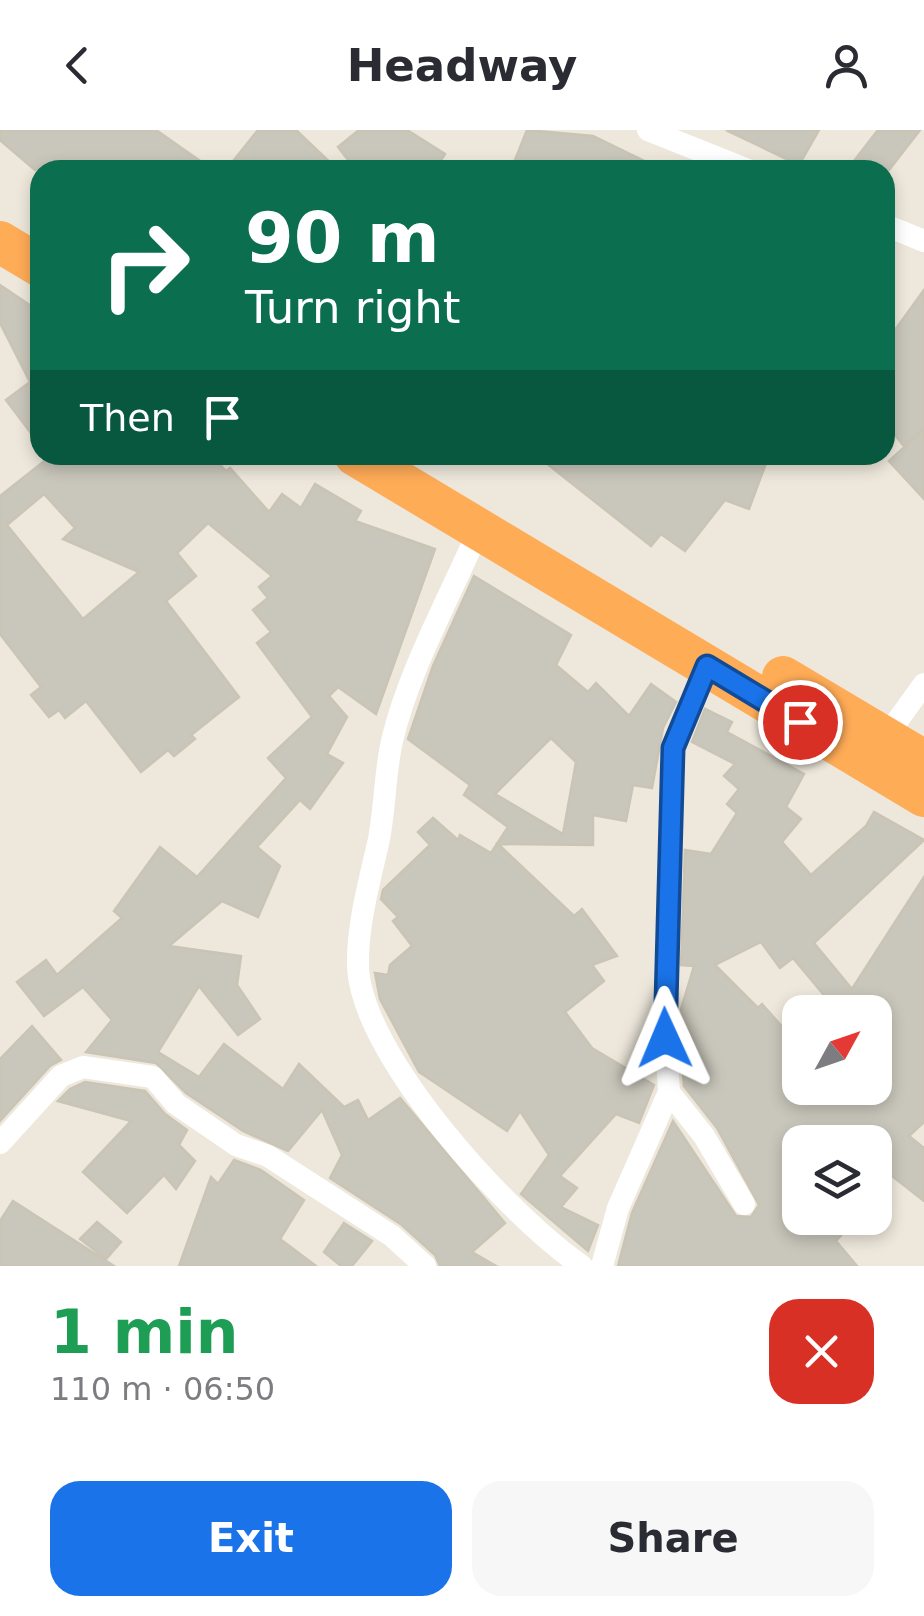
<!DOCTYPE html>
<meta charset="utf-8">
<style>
:root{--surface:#fff;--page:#f7f7f7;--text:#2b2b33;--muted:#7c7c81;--accent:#1a73e8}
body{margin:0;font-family:"DejaVu Sans",sans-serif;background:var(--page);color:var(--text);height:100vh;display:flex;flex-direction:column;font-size:38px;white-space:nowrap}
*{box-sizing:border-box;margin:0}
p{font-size:32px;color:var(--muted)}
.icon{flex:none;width:55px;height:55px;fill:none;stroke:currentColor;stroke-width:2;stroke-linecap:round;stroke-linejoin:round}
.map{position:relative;height:1136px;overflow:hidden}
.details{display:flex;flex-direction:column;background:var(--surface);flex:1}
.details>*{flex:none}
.guide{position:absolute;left:30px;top:30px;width:865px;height:305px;border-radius:30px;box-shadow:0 5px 15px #0003;background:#0b6e4f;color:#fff;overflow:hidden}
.needle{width:65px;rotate:50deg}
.tools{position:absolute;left:782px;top:865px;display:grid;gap:20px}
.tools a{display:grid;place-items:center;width:110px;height:110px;border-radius:20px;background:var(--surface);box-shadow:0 5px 15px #0003;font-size:50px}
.pin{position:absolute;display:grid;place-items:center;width:85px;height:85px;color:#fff;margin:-42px;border:5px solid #fff;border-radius:50%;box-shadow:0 2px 10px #0007}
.me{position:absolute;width:110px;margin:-55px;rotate:359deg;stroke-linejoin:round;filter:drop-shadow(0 0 8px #0008)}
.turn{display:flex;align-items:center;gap:35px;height:210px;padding:0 50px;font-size:45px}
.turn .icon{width:130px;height:130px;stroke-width:2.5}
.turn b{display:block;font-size:70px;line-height:85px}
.then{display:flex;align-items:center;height:95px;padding:0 50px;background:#0003;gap:20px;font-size:38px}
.round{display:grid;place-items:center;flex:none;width:105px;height:105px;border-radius:30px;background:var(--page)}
.overview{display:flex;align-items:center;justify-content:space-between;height:170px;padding:0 50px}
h1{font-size:60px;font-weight:700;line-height:75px;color:#1e9e55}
.primary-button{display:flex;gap:20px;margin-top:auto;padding:20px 50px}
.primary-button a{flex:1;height:115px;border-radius:30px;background:var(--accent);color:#fff;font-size:40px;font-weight:700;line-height:115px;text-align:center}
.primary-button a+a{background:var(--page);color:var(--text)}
header{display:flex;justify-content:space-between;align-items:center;height:130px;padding:0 50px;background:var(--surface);font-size:45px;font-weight:700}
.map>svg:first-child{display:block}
</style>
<header><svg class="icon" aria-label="back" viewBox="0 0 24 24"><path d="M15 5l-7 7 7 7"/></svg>Headway<svg class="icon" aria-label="person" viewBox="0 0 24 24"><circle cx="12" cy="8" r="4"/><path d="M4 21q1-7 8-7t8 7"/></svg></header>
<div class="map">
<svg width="924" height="1136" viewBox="0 0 924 1136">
<rect width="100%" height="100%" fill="#eee8dc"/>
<g fill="#c9c6bb" stroke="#cac4b5" stroke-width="2.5" fill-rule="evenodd">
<path d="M0,0h156l57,40h-178l-35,-30z"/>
<path d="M258,0h38l42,40h-112z"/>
<path d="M359,0h48l38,24 -10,16h-79l-18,-23z"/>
<path d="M527,0l66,6 70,34h-152z"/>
<path d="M726,0h93l-20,35z"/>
<path d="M878,0h42l-31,40h-42z"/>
<path d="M0,155l40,27v133l-34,-45 24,-18 -30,-59z"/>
<path d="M924,160v139l-21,16 -18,-23v-78z"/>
<path d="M924,299v70l-35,-38z"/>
<path d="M52,325h159l15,16 4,-3 39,44 13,-18 19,14 14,-24 46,27 -6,10 80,28 -59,165 -38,-27 -9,9 18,21 -20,37 16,9 -33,46 -10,-9 -43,47 23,19 -22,51 -36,-16 -53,45 72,10 -4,29 23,34 -22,16 -39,-49 -41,66 41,25 25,-33 59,45 16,-25 45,43 14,-7 10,20 32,-22 105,125 -33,29 24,14h-56l-5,-11 -33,-30 -72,-47 12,-23 -20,-45 -34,41 -45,-20 -57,-38 -30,-30 -70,-11 26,-32 -29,-33 -39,29 -27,-34 29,-22 11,15 65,-57 -8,-7 46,-64 37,30 89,-99 -18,-20 44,-41 -55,-74 14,-11 -18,-22 15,-12 -9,-11 13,-11 -64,-53 -31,30 19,23 -30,25 73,96 -48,38 4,4 -21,17 -6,-6 -27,22 -55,-71 -21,17 -6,-8 -10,7 -18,-22 10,-8 -41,-53v-138zM44,364l31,34 -12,11 76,33 -56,47 -76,-94z"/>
<path d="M536,325h233l-20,54 -24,-9 -40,51 -24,-17 -10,12z"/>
<path d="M474,446l97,59 -15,30 32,27 8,-9 33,33 22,-32 25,18 -13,26 -11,60 -19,-3 -7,36 -33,-6v30l-95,-1 76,72 8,-7 35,47 -25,9 12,16 -39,31 27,36 62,37 -15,38 -23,-9 -56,62 17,12 -16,19 37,18 -10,26 -67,-57 28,-39 -29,-44 -13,20 -88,-59 -39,-73 -5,-26 13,2 2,-10 22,-19 -19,-25 5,-4 -17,-18 2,-9 47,-45 -12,-13 15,-14 25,22 2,-5 31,18 17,-26 -44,-32 6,-10 -62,-46 25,-73zM551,608l25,24 -13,72 -68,-40z"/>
<path d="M705,579l27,13 -5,10 77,42 -18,33 15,12 -19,23 29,33 55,-49 8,-14 50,28 -110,103 38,46 72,-112v245l-15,14 15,12v53l-46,-36 -3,-23h-75v76h57l-21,23 21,25h-239l14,-53 41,-92 63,95 15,1 8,-12 -42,-77 -33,-42 -2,-24 14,-12 -16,-19 -1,-15 15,-50 -13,-1 4,-115 26,4 26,-41 -10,-9 12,-15 -15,-13 11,-12 -43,-22zM761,812l19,26 13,-10 35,42 -15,12h62v76h-75v-41l-38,-43 -4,4 -43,-43z"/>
<path d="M32,896l29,34 -11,6 -50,55v-62z"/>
<path d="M85,952l60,9 20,23 22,16 -8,15 16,16 -19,28 -12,-14 -37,38 -44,-41 48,-51 -73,-20 12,-12z"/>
<path d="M234,1030l27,10 43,30 -24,39 36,27h-137l32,-89 7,7z"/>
<path d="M13,1071l101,65h-114v-45z"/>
<path d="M97,1092l24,20 -15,17 -26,-20z"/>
<path d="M344,1093l28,18 -20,25h-11l-17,-14z"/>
</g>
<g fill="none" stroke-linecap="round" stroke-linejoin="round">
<g stroke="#fff" stroke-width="22">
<path d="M648,0l100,40"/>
<path d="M885,95l39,16"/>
<path d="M479,399c-28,66 -71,142 -87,212 -7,31 -7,66 -13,98 -9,41 -22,85 -21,128 4,90 152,250 224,299"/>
<path d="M885,608l39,-54"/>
<path d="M669,962l35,44 40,68"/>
<path d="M0,1013l61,-67 22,-9 70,10 23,27 60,41 32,11 124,80 33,30"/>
<path d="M602,1136l16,-58 51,-116 -5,-81 9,-263 34,-82"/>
</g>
<g stroke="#ffac57" stroke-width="42">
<path d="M0,112l40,24"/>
<path d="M355,325l569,341"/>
<path d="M783,547l141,84"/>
</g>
</g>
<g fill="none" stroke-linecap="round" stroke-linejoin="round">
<defs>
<path id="route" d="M665,908l8,-290 34,-82 93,56"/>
</defs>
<use href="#route" stroke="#114b97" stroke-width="25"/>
<use href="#route" stroke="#1a73e8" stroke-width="18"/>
</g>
</svg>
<div class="tools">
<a><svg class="needle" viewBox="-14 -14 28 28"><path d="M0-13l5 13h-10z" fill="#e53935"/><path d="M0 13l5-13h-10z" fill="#7c7c81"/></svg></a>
<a><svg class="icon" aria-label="layers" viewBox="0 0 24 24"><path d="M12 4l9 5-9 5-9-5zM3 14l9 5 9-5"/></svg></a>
</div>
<div class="pin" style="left:800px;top:592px;background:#d93025"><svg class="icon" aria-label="arrive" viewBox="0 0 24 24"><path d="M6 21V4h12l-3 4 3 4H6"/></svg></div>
<svg class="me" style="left:665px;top:908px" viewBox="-20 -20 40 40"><path d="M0-17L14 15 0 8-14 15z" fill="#1a73e8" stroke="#fff" stroke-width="4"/></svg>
<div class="guide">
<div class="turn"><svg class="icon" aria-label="right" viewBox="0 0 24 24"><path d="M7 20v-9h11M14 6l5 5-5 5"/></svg><div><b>90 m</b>Turn right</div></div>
<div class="then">Then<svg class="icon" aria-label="arrive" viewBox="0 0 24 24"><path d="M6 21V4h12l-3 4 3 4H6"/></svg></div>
</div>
</div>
<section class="details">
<div class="overview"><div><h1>1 min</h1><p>110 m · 06:50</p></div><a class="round" style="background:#d93025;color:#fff"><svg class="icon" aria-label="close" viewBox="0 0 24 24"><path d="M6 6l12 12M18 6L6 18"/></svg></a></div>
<div class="primary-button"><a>Exit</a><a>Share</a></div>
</section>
